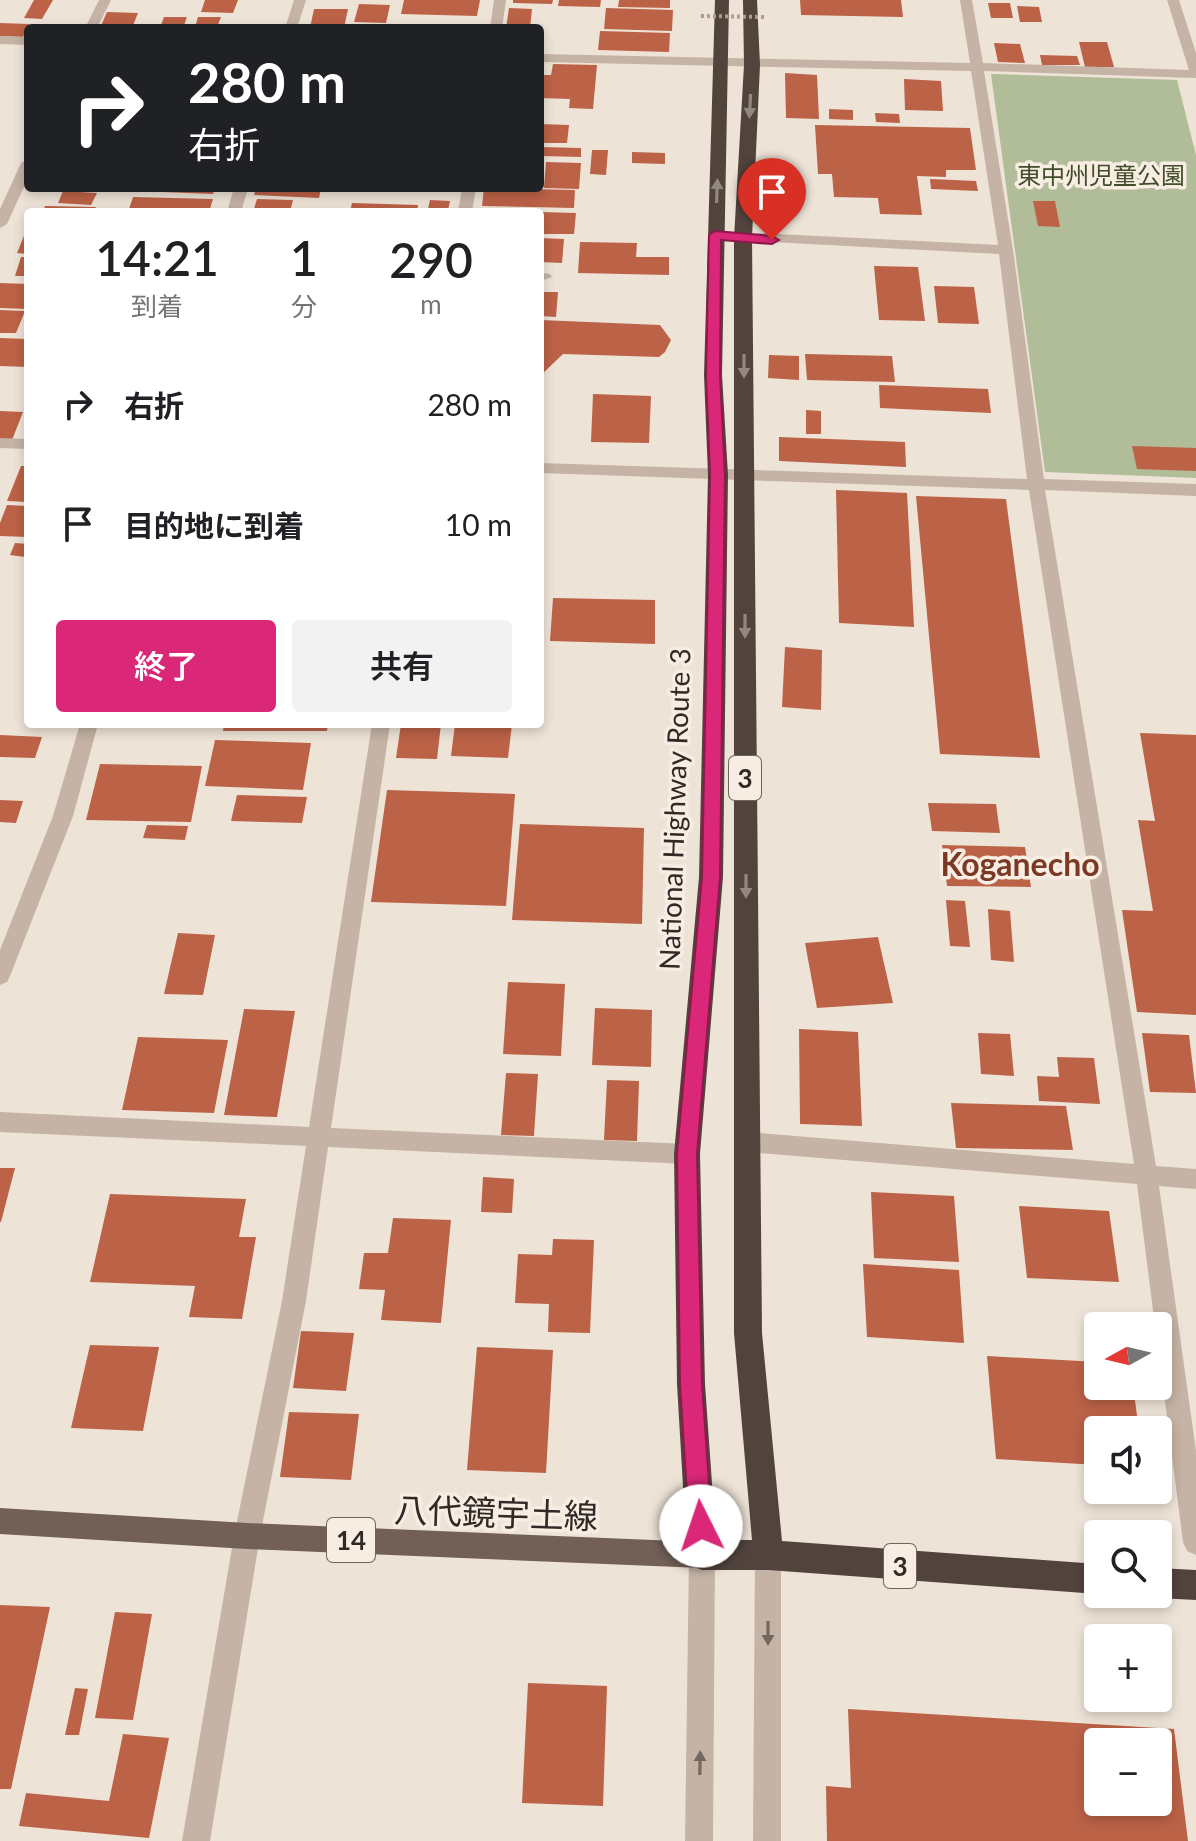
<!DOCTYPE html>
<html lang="ja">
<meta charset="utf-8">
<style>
:root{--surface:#fff;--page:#f2f2f2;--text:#202124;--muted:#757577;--accent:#db2777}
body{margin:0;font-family:Lato,"Noto Sans JP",sans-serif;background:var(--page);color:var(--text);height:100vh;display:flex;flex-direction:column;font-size:30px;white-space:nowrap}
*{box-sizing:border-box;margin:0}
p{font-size:26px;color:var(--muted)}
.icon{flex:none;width:44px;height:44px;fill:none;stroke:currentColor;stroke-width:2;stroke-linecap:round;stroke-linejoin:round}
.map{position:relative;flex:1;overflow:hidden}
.side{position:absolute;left:24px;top:208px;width:520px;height:520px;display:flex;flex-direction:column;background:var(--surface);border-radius:8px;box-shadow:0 4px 12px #0003}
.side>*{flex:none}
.banner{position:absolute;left:24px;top:24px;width:520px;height:168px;border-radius:8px;box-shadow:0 4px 12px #0003;background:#202124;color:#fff;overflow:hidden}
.needle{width:52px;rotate:262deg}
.buttons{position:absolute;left:1084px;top:1312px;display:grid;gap:16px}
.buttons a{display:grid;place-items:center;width:88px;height:88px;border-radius:8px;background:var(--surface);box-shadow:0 4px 12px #0003;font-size:40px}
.pin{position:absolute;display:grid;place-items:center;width:68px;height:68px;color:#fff;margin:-82px -34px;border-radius:50% 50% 50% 0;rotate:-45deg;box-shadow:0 0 8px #0007}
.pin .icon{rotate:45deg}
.me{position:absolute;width:88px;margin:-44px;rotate:356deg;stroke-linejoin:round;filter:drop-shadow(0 0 6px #0008)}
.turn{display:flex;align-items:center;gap:28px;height:168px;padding:0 32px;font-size:36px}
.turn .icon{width:104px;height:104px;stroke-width:2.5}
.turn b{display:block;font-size:56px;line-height:68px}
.eta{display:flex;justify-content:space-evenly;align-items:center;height:136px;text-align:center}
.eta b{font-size:48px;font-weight:600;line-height:56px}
.action{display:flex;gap:16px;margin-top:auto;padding:16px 32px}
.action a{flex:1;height:92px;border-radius:8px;background:var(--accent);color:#fff;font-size:32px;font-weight:600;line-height:92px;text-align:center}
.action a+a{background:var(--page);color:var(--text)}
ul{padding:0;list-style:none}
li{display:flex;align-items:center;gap:24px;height:120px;padding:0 32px}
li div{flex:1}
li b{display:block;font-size:30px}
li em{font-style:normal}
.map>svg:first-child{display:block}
</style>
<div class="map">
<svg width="1196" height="1841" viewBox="0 0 1196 1841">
<rect width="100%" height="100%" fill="#eee3d7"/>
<path fill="#b1bc99" d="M991,74l186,6 19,75v323l-151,-6z"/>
<g fill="#bc6247" fill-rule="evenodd">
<path d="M34,0h19l-11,19 -18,-1z"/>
<path d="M205,0h33l-5,13 -32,-1z"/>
<path d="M404,0h76l-3,16 -76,-2z"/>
<path d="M513,0h40l-1,4 -39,-1z"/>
<path d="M559,0h42l-1,7 -42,-1z"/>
<path d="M619,0h51v8l-52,-1z"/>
<path d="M800,0h101l2,17 -102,-2z"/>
<path d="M988,3h22l3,15h-22z"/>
<path d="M359,4l31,1 -4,18 -32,-1z"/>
<path d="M1017,6l22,1 3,15h-22z"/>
<path d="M509,8l23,1 -2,19h-24z"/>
<path d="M606,8l67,2 -1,21 -68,-2z"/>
<path d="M314,9h34l-4,19h-34z"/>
<path d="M107,12l31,1 -6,15h-32z"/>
<path d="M164,17h23l-4,11h-23z"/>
<path d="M198,17h23l-4,10h-22z"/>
<path d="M0,23l29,1 -6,13 -23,-1z"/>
<path d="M600,31l70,2 -1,19 -71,-2z"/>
<path d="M1079,42h28l7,25h-29z"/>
<path d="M994,43l26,1 5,19 -27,-1z"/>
<path d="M1040,55l37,1 3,9h-38z"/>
<path d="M553,64l44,1 -4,44 -24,-1 1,-9 -30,-1v-23h11z"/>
<path d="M785,73l32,2 2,44 -33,-1z"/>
<path d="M904,79l37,2 2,30 -38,-1z"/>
<path d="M829,109l24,1v10l-24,-1z"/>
<path d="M875,113l24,1 1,9 -24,-1z"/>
<path d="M540,124l29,1 -2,18h-27z"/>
<path d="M815,125l155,3 6,42h-30v7l-29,-1 5,39 -42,-1 -2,-16 -44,-1 -2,-23h-14z"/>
<path d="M540,147l41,1v9l-41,-1z"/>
<path d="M592,150h16l-2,25 -16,-1z"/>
<path d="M632,152l33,1v11l-33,-1z"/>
<path d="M546,162l35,1 -2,26 -35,-1z"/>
<path d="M930,179l46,2 2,10 -47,-2z"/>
<path d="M138,188h77l-2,6 -76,-3z"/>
<path d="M256,188h65l-2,10 -65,-3z"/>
<path d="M484,188l91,2 -1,18 -92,-2z"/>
<path d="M63,191l34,2 -6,12 -33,-2z"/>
<path d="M133,197l80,2 -4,13h-81z"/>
<path d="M257,199l36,1 -3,12h-37z"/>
<path d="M430,200l20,1 -2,9 -20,-1z"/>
<path d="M1033,201h22l5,26 -22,-1z"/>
<path d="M352,203l66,2 -1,7h-67z"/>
<path d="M45,206l51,1 -2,5h-51z"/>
<path d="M540,212l36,1 -2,21h-34z"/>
<path d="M28,226v28l-11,-1z"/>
<path d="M540,238l24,1 -2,24 -22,-1z"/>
<path d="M580,242l57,1 -1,14h33v18l-91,-2z"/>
<path d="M21,257h7v19h-13z"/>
<path d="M874,266l44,1 7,54 -46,-1z"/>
<path d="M0,283l28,1v25l-28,-1z"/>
<path d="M934,286l40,1 5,37 -41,-1z"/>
<path d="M540,292h18l-2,25 -16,-1z"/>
<path d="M0,310l25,1 -9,22h-16z"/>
<path d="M540,320l120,5 11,15 -6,12 -6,5 -96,-3 -23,22z"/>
<path d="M0,338l28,1v28l-28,-1z"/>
<path d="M805,354l87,2 3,26 -88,-2z"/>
<path d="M769,355l30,1v24l-31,-2z"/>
<path d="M879,385l109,4 3,24 -111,-5z"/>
<path d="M593,394l58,2 -2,47 -58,-1z"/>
<path d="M806,410l15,1v23h-15z"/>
<path d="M0,411l23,1 -11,28 -12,-1z"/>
<path d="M779,437l126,5 1,25 -127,-6z"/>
<path d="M1132,446l64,2v23l-59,-2z"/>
<path d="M21,466h7v36l-21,-1z"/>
<path d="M836,490l71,3 7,134 -75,-4z"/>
<path d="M916,496l90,3 34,259 -100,-4z"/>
<path d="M7,505l21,1v31l-28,-1v-13z"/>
<path d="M15,543l13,1 -3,13 -15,-2z"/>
<path d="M553,598l102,2v44l-105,-3z"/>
<path d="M785,647l37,3 -1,60 -39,-3z"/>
<path d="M224,724h104l-1,7h-104z"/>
<path d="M401,724h40l-4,35 -41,-1z"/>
<path d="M455,724h57l-4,34 -57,-2z"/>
<path d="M1140,733l56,2v280l-59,-3 -15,-102 31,1 -15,-91 17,1z"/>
<path d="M0,735l42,2 -7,21 -35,-1z"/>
<path d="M215,740l96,3 -8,47 -98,-4z"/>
<path d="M100,764l102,2 -11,56 -105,-2z"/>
<path d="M387,790l128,4 -9,112 -135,-4z"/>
<path d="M237,795l70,2 -5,26 -71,-2z"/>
<path d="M0,800l23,1 -7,22 -16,-1z"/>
<path d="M928,803l68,1 4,29 -68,-2z"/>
<path d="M520,824l124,4 -2,96 -130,-4z"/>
<path d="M147,825l41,1 -3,14 -42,-2z"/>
<path d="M942,845l83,2 6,40 -84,-1z"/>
<path d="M946,900l19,1 5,46 -20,-1z"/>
<path d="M988,909l22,2 4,51 -23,-2z"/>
<path d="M178,933l37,2 -12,60 -39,-1z"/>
<path d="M878,937l15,66 -76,5 -12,-65z"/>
<path d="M508,982l57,2 -4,72 -58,-2z"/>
<path d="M595,1008l57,2 -1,57 -59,-2z"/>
<path d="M244,1009l51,2 -18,106 -53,-2z"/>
<path d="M799,1029l59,3 4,94 -62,-2z"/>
<path d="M978,1033l32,1 4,42 -33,-2z"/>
<path d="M1142,1033l47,2 7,58 -46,-1z"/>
<path d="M138,1037l90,3 -14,73 -92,-3z"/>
<path d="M1057,1057l37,1 6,46 -61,-3 -2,-25 22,1z"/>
<path d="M506,1073l32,1 -4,62 -33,-1z"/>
<path d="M607,1080l32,1 -2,60 -33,-1z"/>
<path d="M951,1103l115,3 7,44 -117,-2z"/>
<path d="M0,1168h15l-14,54h-1z"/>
<path d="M483,1177l31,2 -2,34 -31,-1z"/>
<path d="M871,1192l83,4 5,66 -85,-4z"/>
<path d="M110,1194l136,5 -7,38h17l-14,82 -53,-2 6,-31 -105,-4z"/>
<path d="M1019,1206l90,5 10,71 -92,-4z"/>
<path d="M393,1218l58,2 -10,103 -60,-3 4,-30 -26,-1 5,-36h24z"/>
<path d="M553,1239l41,1 -4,93 -42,-1 1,-28 -34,-1 3,-49 34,1z"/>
<path d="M863,1264l96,6 5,73 -97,-6z"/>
<path d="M301,1331l53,2 -8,58 -53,-3z"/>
<path d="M90,1345l69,2 -16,84 -72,-3z"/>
<path d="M477,1347l76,3 -7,123 -79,-3z"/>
<path d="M987,1356l111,6v24h35l6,44h-41v35l-102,-6z"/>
<path d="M289,1412l70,2 -8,66 -71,-3z"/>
<path d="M0,1605l50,2 -39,182h-11z"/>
<path d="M115,1612l37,2 -19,106 -38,-2z"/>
<path d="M528,1683l79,3 -4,120 -81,-3z"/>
<path d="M75,1688l13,1 -9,46h-14z"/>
<path d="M848,1709l326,20 14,112h-361l-1,-55 25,2zM1098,1742h60v60h-60z"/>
<path d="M123,1734l46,4 -20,100 -130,-12 7,-33 83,8z"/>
</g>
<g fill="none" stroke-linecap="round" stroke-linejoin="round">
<g fill="#c5b3a5" fill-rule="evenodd">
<path d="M99,0h12l-14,28h-12z"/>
<path d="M294,0h12l-9,28h-12z"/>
<path d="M494,0h12l-4,28h-12z"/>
<path d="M960,0h12l11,63 206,7 -22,-70h12l17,53v25l-212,-7 29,179 31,229 152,5v12l-151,-6 111,676 40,3v20l-37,-3 37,265v104l-9,-4 -4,-9 -25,-195v-21h-3l-18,-142 -391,-32 -8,-3 -3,-7 3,-7 8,-3 388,32 -105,-674 -489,-17v-10l487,16 -28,-225 -284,-15 -7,-4 7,-4 283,14 -27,-174 -431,-9v-8l430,9z"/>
<path d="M0,36l28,1v8l-28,-1z"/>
<path d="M28,159v19l-21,46 -7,4v-19l21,-46z"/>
<path d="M234,188h14l-7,24h-14z"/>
<path d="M462,188h14l-4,24h-14z"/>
<path d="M540,273l10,1 2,3 -12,4z"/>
<path d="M0,438l28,1v10l-28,-1z"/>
<path d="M80,724h18l-25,92 -63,160 -3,6 -7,3v-35l53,-134z"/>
<path d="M372,724h18l-59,404 356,16 8,3 3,7 -3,7 -8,3 -359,-17 -22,154 -46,235 -50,305h-28l52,-305 48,-235 24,-155 -306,-14v-20l309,15z"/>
<path d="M702,1542l9,4 4,9 -2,286h-28l4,-286 4,-9z"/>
<path d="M768,1542l9,4 4,9v286h-28l2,-286 4,-9z"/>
</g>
<path fill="#726057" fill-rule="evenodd" d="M0,1508l247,15 455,19 9,4 4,9 -4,9 -9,4 -455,-19 -247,-15z"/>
<g fill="#52433d" fill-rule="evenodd">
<path d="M715,0h14l-7,375 6,100 -5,402 -23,277 5,230 11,156h36l-18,-207v-1095l10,-173 -1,-65h14l3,65 -8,173 10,1095 20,208 316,23v30l-330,-24h-66l-11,-4 -4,-11 -10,-171 -3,-230 25,-277 9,-402 -4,-100z"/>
<path d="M1158,1568l38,2v30l-38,-2 -10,-4h10z"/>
</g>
<path stroke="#b19d8f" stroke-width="4" stroke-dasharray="3 3" stroke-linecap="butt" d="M701,16l64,1"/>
</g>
<defs><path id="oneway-solid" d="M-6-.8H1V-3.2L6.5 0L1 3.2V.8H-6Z" transform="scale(2)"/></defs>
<g fill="#94877f">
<use href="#oneway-solid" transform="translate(750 106) rotate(93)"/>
<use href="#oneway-solid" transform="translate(717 191) rotate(-88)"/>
<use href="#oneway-solid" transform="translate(744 366) rotate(90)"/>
<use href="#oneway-solid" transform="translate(745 626) rotate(90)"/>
<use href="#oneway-solid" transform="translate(746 886) rotate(90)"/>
</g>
<g fill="#74675f">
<use href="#oneway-solid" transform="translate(768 1633) rotate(90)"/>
<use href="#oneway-solid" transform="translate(700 1763) rotate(-89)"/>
</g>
<path fill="#db2777" stroke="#8e194d" stroke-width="2" d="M715,231l57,5 7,4 -7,4 -51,-4 -1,135 5,100 -5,402 -23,277 5,230 10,142 -3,8 -8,4 -8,-4 -4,-8 -9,-142 -3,-230 25,-277 8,-402 -4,-100 3,-140z"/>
<g text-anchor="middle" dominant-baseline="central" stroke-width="7" stroke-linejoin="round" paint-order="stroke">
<g font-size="24" fill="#424e2b" stroke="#f7ede3">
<text x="1101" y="174">東中州児童公園</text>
</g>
<g fill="#f7ede3" stroke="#6c645e" stroke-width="2">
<rect x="729" y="756" width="32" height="44" rx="6"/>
<rect x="327" y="1518" width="48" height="44" rx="6"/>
<rect x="884" y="1544" width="32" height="44" rx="6"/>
</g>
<g font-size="26" font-weight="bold" fill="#312925">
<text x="745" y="778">3</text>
<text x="351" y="1540">14</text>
<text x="900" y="1566">3</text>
</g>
<g font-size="28" fill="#312925" stroke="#f7ede3">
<text transform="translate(674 809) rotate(-88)">National Highway Route 3</text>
</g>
<g font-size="32" font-weight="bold" fill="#7a3825" stroke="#f7ede3">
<text x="1020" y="863">Koganecho</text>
</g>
<g font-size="34" fill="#312925" stroke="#f7ede3">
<text transform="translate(496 1512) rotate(2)">八代鏡宇土線</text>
</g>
</g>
</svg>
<div class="buttons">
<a><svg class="needle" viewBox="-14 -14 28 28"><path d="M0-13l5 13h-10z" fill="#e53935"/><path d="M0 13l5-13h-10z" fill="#757577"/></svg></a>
<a><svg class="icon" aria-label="sound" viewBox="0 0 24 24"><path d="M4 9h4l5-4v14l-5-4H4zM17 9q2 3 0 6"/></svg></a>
<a><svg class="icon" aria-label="search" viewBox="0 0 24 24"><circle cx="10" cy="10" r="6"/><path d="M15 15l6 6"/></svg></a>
<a>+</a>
<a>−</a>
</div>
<div class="pin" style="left:772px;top:240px;background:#d93025"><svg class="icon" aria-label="arrive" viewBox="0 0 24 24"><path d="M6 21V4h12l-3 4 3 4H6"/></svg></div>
<svg class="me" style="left:701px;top:1526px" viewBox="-20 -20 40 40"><circle r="19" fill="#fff"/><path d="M0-13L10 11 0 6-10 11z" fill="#db2777"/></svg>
<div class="banner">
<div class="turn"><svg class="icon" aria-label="right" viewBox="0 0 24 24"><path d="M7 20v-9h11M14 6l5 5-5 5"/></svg><div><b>280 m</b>右折</div></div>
</div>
<section class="side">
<div class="eta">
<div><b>14:21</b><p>到着</p></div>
<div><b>1</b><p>分</p></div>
<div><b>290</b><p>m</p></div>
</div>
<ul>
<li><svg class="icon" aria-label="right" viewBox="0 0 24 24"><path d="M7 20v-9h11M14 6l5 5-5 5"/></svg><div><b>右折</b></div><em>280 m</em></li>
<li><svg class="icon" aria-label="arrive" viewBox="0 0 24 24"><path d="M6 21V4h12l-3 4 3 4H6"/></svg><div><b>目的地に到着</b></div><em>10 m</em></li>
</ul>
<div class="action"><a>終了</a><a>共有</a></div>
</section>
</div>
